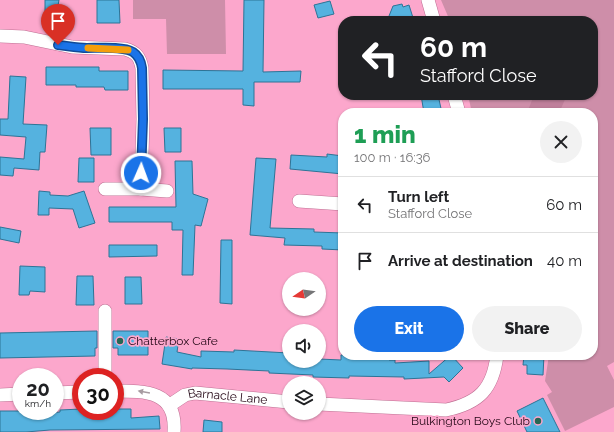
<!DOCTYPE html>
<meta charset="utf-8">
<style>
:root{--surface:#fff;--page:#f2f2f2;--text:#202124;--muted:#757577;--line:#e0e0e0;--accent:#1a73e8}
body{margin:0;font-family:Raleway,sans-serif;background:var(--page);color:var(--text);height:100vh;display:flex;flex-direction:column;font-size:15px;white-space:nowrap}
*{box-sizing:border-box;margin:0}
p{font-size:13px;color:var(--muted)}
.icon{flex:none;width:22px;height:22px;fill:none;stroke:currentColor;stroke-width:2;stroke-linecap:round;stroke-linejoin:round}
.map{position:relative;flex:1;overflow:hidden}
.panel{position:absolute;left:338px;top:108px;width:260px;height:252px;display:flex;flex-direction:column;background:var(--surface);border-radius:16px;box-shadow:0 1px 3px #0004}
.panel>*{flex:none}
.guide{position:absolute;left:338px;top:16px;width:260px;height:84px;border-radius:16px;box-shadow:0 1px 3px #0004;background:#202124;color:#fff;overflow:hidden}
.needle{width:26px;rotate:257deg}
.fabs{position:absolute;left:282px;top:272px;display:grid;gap:8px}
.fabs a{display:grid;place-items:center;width:44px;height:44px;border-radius:50%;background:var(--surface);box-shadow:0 1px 3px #0004;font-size:20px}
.speed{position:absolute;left:12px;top:368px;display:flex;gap:8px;font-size:20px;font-weight:700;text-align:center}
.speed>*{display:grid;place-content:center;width:52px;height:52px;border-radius:50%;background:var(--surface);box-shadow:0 1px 3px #0004;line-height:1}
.speed small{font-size:10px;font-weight:400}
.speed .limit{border:6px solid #d22;background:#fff;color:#111}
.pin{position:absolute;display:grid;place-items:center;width:34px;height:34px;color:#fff;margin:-41px -17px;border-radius:50% 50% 50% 0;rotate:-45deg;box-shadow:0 0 4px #0007}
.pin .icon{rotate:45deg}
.me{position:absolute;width:44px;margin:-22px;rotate:2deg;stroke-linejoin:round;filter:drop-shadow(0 0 3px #0008)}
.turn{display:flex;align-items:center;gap:14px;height:84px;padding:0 16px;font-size:18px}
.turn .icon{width:52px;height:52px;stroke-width:2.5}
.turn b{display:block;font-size:28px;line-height:34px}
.round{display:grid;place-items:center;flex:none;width:42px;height:42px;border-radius:21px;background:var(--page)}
.head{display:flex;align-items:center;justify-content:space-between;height:68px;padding:0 16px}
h1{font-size:24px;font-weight:800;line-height:30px;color:#1e9e55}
.primary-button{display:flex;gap:8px;margin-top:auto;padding:8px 16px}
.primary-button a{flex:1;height:46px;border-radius:24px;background:var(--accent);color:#fff;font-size:16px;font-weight:800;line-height:46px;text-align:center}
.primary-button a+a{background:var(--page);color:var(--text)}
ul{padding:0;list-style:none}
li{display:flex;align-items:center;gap:12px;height:56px;padding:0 16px;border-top:1px solid var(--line)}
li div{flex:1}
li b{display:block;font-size:15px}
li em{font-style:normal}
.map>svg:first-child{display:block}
</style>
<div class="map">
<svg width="614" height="432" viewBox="0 0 614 432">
<rect width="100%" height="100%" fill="#fca7cc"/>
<g fill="#ce8ea9">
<path d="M133,0h92l1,54h-59l-1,-35h-33z"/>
<path d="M441,0h173v362l-7,4 7,14v27l-49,24 -18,-36 5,-3 -7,-11 4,-26h44v-242h-121l-4,-18h125v-74h-143z"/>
</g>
<path fill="#bf7f9b" d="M534,95h33l-8,18h-32z"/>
<g fill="#55b2df" stroke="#2d7496">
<path d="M45,0h14l-4,22 -10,-2z"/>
<path d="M97,0h22l1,23h-23z"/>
<path d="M244,0h20l-1,72 38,-1 -1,11h-46v24l-11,-1v-16h-80v-19l80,1z"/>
<path d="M330,1l4,13 -16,4 -4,-13z"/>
<path d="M402,4l1,3 6,-2 5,16h-27l6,-15z"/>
<path d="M46,67h53v4h29v19h-23l-1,-3h-28v-2h-30z"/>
<path d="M10,76l16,1 -3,47 24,1 -2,27h-5l-1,18 -25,-2 -1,8 -13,-1v-18l24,2 2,-22 -26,-2v-16h8z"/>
<path d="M421,95h17l4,18h-18z"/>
<path d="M90,128h21v27h-20z"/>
<path d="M164,128h17v24h-16z"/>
<path d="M327,154l16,2v18l-53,-5 1,-14 36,2z"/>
<path d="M79,158h15v24h-16z"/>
<path d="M256,158l20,1 -6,69 44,1v3l29,1v17l-21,-1v-3l-38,-1 1,-7 -35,-3z"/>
<path d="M175,161h17l1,33 15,5 -7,27 -6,-1 -2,50h-11l1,-45h-11v-8h-63v-15h67z"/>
<path d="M39,191l11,1v3l18,1 16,-5 11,32 -16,5 -6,-19 -24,-1v7h-11z"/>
<path d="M0,227l21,4 -2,12 -19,-4z"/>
<path d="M221,240h11v64l-12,-1z"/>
<path d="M109,245h48v11l-48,1z"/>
<path d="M20,266l25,1v25l-15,-1 -1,4h-10z"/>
<path d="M77,276h16l1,29h-18z"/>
<path d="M125,277h16l1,27h-17z"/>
<path d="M97,331v17h-2v8l-95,2v-25z"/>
<path d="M113,331h35v24h-30v-7h-5z"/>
<path d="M166,337l13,2 -2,13 24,5v-6l33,1v-2l55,3v8h30v-2l22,1v-5h14v3l22,1v-4h12v5h6v3l34,-2v13l22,-19 12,13 -14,14 -5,-5 -40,2v-2l-55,-1v2l-36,-1v-2l-44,-2v-2l-42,-2 -35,-1v1l-30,-5z"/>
<path d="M524,355h20l-1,20 -16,-1v-9h-4z"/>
<path d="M543,398l17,34h-33l-10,-21z"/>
<path d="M81,409v2h34v-2h16v9l28,-2 1,13 -110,1 -24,2h-26v-21h26l1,4 33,-3v-2z"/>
<path d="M204,420l18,2v10h-19z"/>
</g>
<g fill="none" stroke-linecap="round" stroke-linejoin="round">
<defs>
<g id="street">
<path d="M428,0l6,21"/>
<path d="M0,36l24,1 48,10 53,2c11,3 15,8 17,19l1,51 -2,70"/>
<path d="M454,95l5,18"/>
<path d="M105,189h36l26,2"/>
<path d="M299,201l44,3"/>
<path d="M105,311v66"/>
<path d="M115,391c31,0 62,0 59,41"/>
<path d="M55,393l26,-1"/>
<path d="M0,395l21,-1"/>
<path d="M319,404l127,6c33,-7 47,-21 51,-55"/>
<path id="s1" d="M170,405l15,-10 10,-2 94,9"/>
</g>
</defs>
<use href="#street" stroke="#bf6f93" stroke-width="14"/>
<use href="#street" stroke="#fff" stroke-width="13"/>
</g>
<defs><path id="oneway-solid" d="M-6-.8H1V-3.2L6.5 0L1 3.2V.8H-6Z"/></defs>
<use fill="#a79ba1" href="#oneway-solid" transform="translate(144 392) rotate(-170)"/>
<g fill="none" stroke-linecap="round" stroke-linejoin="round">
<defs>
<path id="route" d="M58,45c10,1 19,3 29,3 12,0 36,-2 46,4 6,4 8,9 9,16l1,51 -2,54"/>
</defs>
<use href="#route" stroke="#114b97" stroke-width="10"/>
<use href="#route" stroke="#1a73e8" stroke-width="7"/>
<path stroke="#f59e0b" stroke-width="7" d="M88,48l40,2"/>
</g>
<g fill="#266755" stroke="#fca7cc" stroke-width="1.5">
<circle cx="120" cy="341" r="4"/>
<circle cx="538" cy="421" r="4"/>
</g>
<g text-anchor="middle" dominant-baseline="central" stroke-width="3.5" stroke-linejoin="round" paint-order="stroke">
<g font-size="12" fill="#230615" stroke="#fca7cc" text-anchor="start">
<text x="128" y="341">Chatterbox Cafe</text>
<text x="530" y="421" text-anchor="end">Bulkington Boys Club</text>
</g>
<g font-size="12" fill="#230615" stroke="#fca7cc">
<text stroke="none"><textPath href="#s1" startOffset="61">Barnacle Lane</textPath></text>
</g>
</g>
</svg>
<div class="fabs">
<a><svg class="needle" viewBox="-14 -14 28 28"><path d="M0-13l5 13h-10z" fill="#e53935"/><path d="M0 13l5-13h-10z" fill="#757577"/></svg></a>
<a><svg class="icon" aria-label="sound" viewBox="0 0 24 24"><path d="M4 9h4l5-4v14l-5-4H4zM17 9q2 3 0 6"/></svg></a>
<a><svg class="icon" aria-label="layers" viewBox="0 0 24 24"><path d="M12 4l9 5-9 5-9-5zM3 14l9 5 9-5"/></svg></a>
</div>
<div class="speed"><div>20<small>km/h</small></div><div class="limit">30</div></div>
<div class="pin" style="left:58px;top:45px;background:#d93025"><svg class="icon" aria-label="arrive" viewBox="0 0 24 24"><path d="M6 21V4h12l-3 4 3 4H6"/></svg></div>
<svg class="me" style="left:141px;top:173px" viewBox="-20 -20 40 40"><circle r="17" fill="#1a73e8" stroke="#fff" stroke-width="3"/><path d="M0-11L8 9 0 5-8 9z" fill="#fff"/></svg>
<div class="guide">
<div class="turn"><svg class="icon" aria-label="left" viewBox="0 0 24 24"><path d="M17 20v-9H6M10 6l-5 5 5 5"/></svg><div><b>60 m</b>Stafford Close</div></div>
</div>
<section class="panel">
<div class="head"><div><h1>1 min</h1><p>100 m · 16:36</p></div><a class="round"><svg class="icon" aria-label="close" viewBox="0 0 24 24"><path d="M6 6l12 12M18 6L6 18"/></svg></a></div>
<ul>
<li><svg class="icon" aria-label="left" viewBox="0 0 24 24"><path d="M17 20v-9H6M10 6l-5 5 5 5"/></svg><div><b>Turn left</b><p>Stafford Close</p></div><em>60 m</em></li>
<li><svg class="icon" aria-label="arrive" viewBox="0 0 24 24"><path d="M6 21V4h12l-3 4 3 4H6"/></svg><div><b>Arrive at destination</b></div><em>40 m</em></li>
</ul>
<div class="primary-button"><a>Exit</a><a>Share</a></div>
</section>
</div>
